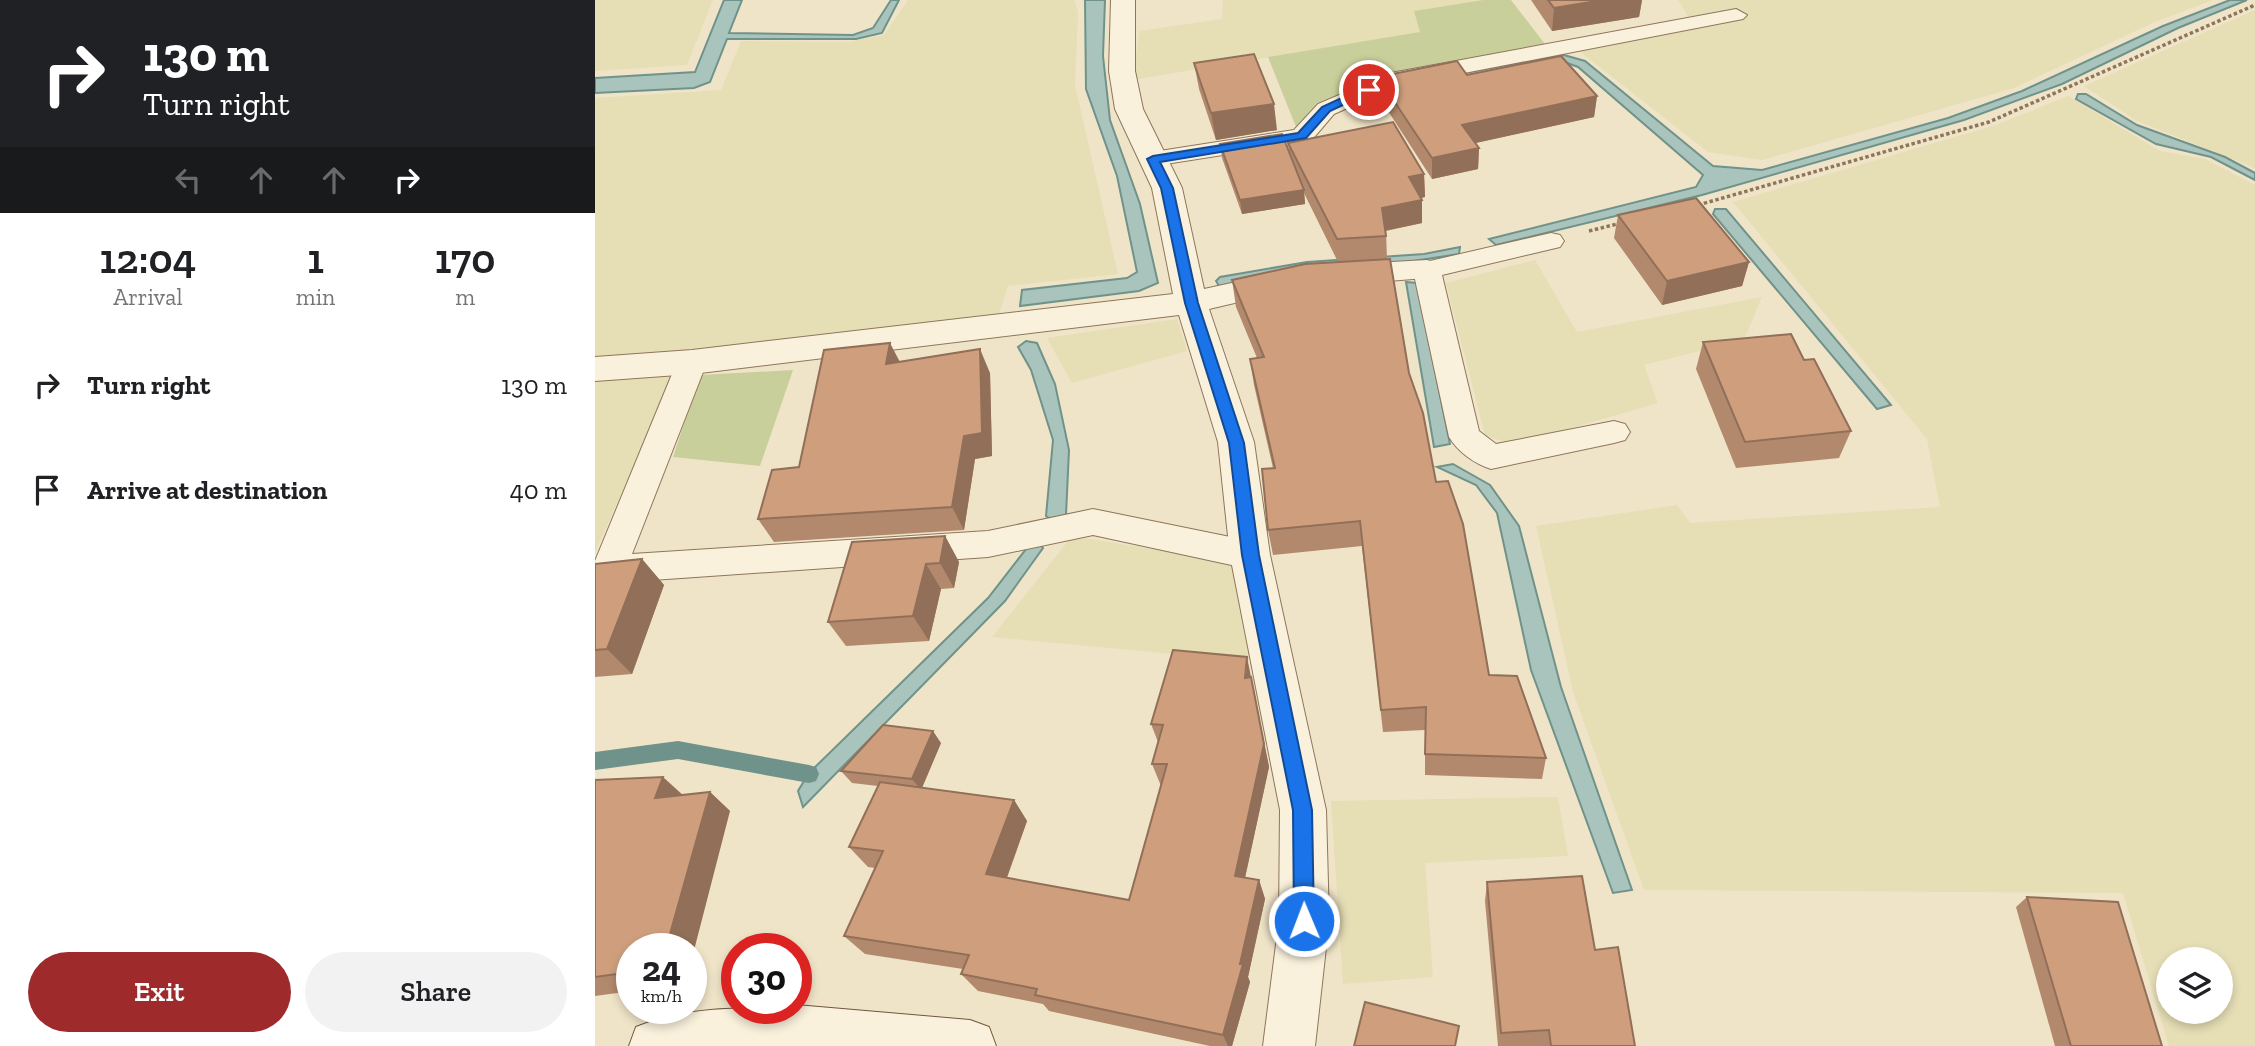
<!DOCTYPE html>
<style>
:root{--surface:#fff;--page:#f2f2f2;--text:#202124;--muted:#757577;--accent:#9e2a2b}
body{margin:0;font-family:"Zilla Slab",serif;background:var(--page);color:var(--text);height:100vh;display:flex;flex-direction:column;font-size:26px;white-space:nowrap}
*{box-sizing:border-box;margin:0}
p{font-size:23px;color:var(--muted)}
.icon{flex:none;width:38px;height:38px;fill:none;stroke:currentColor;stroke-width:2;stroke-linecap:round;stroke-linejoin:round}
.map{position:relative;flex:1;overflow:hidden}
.details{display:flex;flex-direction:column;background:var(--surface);width:595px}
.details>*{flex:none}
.banner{background:#202124;color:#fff;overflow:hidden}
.fabs{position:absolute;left:1561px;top:947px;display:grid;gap:14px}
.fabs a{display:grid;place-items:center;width:77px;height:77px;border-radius:50%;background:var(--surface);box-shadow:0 4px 10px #0003;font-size:35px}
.speed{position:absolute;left:21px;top:933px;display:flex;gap:14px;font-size:35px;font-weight:700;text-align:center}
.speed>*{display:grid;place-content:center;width:91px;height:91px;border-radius:50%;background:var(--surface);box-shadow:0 4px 10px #0003;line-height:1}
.speed small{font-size:18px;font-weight:400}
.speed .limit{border:10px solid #d22;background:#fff;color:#111}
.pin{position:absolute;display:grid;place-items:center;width:60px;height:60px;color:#fff;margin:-30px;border:4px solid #fff;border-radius:50%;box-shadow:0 2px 7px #0007}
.me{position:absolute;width:77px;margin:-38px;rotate:359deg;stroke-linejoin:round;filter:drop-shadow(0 0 5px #0008)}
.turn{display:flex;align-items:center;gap:24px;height:147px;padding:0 28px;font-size:32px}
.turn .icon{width:91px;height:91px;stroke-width:2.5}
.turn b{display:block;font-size:49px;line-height:60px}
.lanes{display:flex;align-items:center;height:66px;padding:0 28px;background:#0003;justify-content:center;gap:35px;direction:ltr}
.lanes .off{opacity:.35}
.eta{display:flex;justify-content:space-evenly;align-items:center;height:119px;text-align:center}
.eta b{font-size:42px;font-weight:600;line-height:49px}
.button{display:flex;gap:14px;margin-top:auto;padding:14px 28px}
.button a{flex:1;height:80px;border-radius:42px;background:var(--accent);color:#fff;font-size:28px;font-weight:600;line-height:80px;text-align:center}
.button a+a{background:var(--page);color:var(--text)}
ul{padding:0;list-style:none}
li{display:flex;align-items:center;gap:21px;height:105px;padding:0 28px}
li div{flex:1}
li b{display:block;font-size:26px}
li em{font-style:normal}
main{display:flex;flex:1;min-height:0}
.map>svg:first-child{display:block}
</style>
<main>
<section class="details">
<div class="banner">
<div class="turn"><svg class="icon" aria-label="right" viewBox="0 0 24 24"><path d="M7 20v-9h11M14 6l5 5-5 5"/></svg><div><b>130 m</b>Turn right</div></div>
<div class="lanes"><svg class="icon off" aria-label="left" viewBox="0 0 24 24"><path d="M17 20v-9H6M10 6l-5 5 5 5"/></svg><svg class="icon off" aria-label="ahead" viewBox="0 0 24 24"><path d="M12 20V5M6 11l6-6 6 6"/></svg><svg class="icon off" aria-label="ahead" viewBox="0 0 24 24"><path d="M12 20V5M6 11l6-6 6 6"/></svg><svg class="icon" aria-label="right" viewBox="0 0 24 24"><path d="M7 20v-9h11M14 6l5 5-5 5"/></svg></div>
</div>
<div class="eta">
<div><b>12:04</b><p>Arrival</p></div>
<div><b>1</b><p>min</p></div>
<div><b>170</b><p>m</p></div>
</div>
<ul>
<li><svg class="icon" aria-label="right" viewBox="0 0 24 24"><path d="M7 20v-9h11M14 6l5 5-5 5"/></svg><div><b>Turn right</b></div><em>130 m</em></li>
<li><svg class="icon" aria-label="arrive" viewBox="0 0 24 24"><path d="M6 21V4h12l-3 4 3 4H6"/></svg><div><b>Arrive at destination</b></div><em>40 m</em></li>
</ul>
<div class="button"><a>Exit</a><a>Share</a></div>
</section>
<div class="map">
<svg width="1660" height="1046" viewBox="0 0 1660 1046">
<rect width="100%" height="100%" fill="#f0e4c8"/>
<g fill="#e6deb5" fill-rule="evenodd">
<path d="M0,0h118l-26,65 -92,6z"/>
<path d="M313,0h166l4,12 -3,73 43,189 -110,12 -11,34 -402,40v-262l126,-8 20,-49 107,1 36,-7z"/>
<path d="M628,0h260l-68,11 6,21 -288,48 6,-49 83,-12z"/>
<path d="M1083,0h535l-58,22 -141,66 -252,72 -54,-8 -129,-101 147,-29 -1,-7 -36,3z"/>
<path d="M1660,10v158l-118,-47 -53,-35z"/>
<path d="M1473,96l92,55 45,8 50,26v861h-86l-46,-153 -479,-3 -71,-198 -37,-166 141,-21 13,18 250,-16 -13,-68 -194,-237 263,-77zM1573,959h53v53h-53z"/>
<path d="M940,260l42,72 185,-35 -18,43 -100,25 14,38 -145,42 -28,-10 -39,-152z"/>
<path d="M582,319l10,32 -115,32 -25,-45z"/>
<path d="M80,374l-80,178v-172z"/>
<path d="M477,536l159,26 18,99 -257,-24z"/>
<path d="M963,797l10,59 -143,7 8,114 -90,7 -12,-183z"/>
</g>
<g fill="#c9cf9b">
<path d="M888,0h28l34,44 -157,31 -71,28 -21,24 -28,-70 152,-25 -6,-21z"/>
<path d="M198,370l-33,96 -87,-9 27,-82z"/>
</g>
<g fill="#a9c4bc" stroke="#6f938a" stroke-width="2">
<path d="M129,0h18l-13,33 124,2 20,-7 18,-28h8l-17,33 -26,6h-129l-17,43 -16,6 -99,5v-15l100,-6z"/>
<path d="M490,0h20l-2,56 7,64 30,84 18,79 -19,8 -119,15 2,-16 105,-12 10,-6 -20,-96 -31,-87z"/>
<path d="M1635,0h17l-69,28 -116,56 -98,36 -262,75 -206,50 -7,-6 207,-52 7,-12 -125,-108 -19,-7 -99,18 -3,-4 107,-19 21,6 128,105 49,4 186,-52 74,-27 141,-65z"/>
<path d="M1483,94h8l51,31 88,32 30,16v7l-44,-23 -55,-13 -80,-45z"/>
<path d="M1120,209h11l165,196 -14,4 -164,-195z"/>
<path d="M865,247l-1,7 -52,8 -99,6 -89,18 -3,-5 4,-4 87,-15 117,-8z"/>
<path d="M811,282l11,1 33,161 -16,3z"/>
<path d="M431,341l11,2 18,41 14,66 -3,65 -14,5 -6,-4 7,-76 -22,-70 -13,-23z"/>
<path d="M858,464l37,21 29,41 42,161 71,203 -19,3 -82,-223 -34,-157 -21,-28 -39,-18z"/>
<path d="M443,541l5,7 -38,53 -202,206 -5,-16 11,-18 179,-175 42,-54z"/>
</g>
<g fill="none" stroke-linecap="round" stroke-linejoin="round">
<path fill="#6f938a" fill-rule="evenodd" d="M83,741l131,24 7,2 3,7 -3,7 -7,2 -131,-24 -83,11v-18z"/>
<defs>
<g id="lane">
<path d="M1141,9l11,6 -4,4 -346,67 -63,28 -23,27 -158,25 -9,-2 -3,-5 3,-5 9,-2 141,-22 24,-26 73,-31z"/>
<path d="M956,233l9,2 4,6 -4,6 -118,28 37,156 17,13 118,-23 11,3 5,8 -5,8 -11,3 -123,26c-16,-5 -33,-17 -42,-32l-36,-167 4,-6z"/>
<path d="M97,352l10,3 5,7 -75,192 356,-23 105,-22 157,32 12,4 5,10 -5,10 -12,4 -157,-34 -105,22 -379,26 -12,-4 -2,-18 82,-199 5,-7z"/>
</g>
<g id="street">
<path d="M516,0h24v71l8,38 39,79 22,101 79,-17 11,3 5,7 -5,7 -85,20 45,133 16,113 56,255 3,111 -14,125h-52l16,-125 1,-111 -50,-255 -12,-113 -39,-127 -487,59 -97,7v-24l97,-7 481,-56 -21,-106 -37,-79 -6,-38z"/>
<path d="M832,260l11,3 5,7 -5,7 -99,8 -11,-3 -5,-7 5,-7 11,-3z"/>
</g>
<path id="secondary" d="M201,1005l174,15 19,7 7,19h-367l7,-19c51,-21 106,-19 160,-19z"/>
</defs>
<use href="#lane" stroke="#8d765c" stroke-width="2"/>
<use href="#street" stroke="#8d765c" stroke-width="2"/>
<use href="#secondary" stroke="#6f573f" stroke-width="2"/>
<g stroke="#8d765c" stroke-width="3.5" stroke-dasharray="3.5 2.5" stroke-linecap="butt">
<path d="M1103,205l291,-83 266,-117"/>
<path d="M994,231l32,-8"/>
</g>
<use href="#lane" fill="#faf1dc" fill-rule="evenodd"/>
<use href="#street" fill="#faf1dc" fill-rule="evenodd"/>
<use href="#secondary" fill="#faf1dc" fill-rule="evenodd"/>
</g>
<g fill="#b2896c">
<path d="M936,0h111l-3,17 -87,14z"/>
<path d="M599,63l83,67 -61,10 -17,-51z"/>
<path d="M872,75l130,21 -3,21 -119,26 4,5 -1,21 -46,10 -53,-82 -1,-20z"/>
<path d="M693,143l136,31 1,23 -4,1 1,25 -36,8 1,28 22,114 27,109 53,193 57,83 -4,21 -117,-4v-45l-42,2 -21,-186 -89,9 -5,-25 5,-62 -19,-83 -4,-26 7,-1 -21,-51 -4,-27 106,-18 -34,-69 1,11 -63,10 -20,-56 -2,-14 69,9z"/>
<path d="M1023,215l131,47 -7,24 -80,19 -48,-67z"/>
<path d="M1108,342l101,18 47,71 -12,27 -103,10 -40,-99z"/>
<path d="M304,362l91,11 2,83 -17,3 -11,71 -190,12 -16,-23 41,-52z"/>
<path d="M350,536l14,26 -5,26 -13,1 -12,52 -83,5 -18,-24z"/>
<path d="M47,559l22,26 -32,89 -37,3v-113z"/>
<path d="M657,681l17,86 -24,111 14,2 6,19 -17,78 2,5 -18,64h-22l-161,-35 -6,-7 -65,-13 -17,-17 2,-5 -98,-15 -21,-18 31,-68 -7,-1 -19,-20 29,-61 -26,-3 -11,-12 100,-28 -19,45 92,12 13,21 -20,57 122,22 32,-114 -9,-22 6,-22 -7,-18z"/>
<path d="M0,780l89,15 26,-3 20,19 -98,137v43l-37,5z"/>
<path d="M892,882l108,68 40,96h-137l-13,-145z"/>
<path d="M1432,897l135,149h-107l-39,-139z"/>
</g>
<g fill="#916f58">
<path d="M1008,0h39l-3,17 -87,14 2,-23z"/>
<path d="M1002,96l-3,21 -132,29v-21z"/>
<path d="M679,104l3,26 -61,10 -5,-27z"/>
<path d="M884,148l-1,21 -46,10v-21z"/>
<path d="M829,174l1,23 -16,3v-23z"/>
<path d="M709,190l1,14 -63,10 -2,-14z"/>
<path d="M827,200v23l-39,8 -1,-23z"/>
<path d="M1154,262l-7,24 -80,19 5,-24z"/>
<path d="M295,343l12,23 -16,-2z"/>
<path d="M385,349l10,24 2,83 -17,3 -11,71 -12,-23z"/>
<path d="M350,536l14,26 -5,26 -14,-25z"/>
<path d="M47,559l22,26 -32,89 -25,-25z"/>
<path d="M331,564l15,25 -12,52 -16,-25z"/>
<path d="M652,657l22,110 -28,129 -6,-20z"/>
<path d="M338,731l8,12 -20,47 -9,-11z"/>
<path d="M68,777l22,20 -30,1z"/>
<path d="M115,792l20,19 -39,151v-14h-25z"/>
<path d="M419,800l13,21 -26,72 -15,-19z"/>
<path d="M664,880l6,19 -17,78 2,5 -18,64h-4l-5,-11z"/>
</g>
<g fill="#cf9f7d" stroke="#916f58" stroke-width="2">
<path d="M953,0h55l-49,8z"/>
<path d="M659,54l20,50 -63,9 -17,-50z"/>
<path d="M966,56l36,40 -135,29 17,23 -47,10 -54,-81 79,-16 10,14z"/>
<path d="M798,122l31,52 -15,3 13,23 -40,8 4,28 -49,3 -49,-96z"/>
<path d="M687,134l22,56 -64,10 -20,-56z"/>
<path d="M1101,198l53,64 -82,19 -49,-66z"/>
<path d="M795,259l19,114 14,40 13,69 12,-1 15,43 26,151 28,1 29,82 -121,-4 1,-47 -45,3 -21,-189 -92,9 -6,-61 13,-1 -25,-109 14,-2 -32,-77 73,-16z"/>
<path d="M1196,334l13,26 10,-1 37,72 -106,11 -42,-100z"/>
<path d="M295,343l-4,21 94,-15 2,84 -18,3 -12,71 -194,12 14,-49 27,-3 25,-117z"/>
<path d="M350,536l-5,27 -14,1 -13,52 -85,6 24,-80z"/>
<path d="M47,559l-35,90 -12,1v-86z"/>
<path d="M578,650l74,7 -2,21 6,-1 13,67 -29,132 24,4 -19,84h3l-20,71 -188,-40 2,-6 -76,-15 8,-19 -125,-19 39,-85 -34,-4 31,-65 134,18 -28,74 143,26 38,-136h-15l11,-39 -12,-1z"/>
<path d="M288,725l50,6 -21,48 -71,-8z"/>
<path d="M68,777l-8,21 55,-6 -44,156h-34v24l-37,5v-197z"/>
<path d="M987,876l13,74 23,-3 17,99h-84l-2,-16 -48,3 -14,-151z"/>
<path d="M1432,897l91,5 44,144h-91z"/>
<path d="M770,1002l94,24 -4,20h-101z"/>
</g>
<path fill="#1a73e8" stroke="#114b97" stroke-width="2" d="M770,87l10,3 -45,21 -24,27 -146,24 13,26 25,115 46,140 15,112 53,255 2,111 -2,7 -8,3 -7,-3 -3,-7 -1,-111 -51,-255 -13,-112 -44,-140 -24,-115 -14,-29 6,-3 145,-23 24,-26z"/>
</svg>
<div class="fabs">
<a><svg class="icon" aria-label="layers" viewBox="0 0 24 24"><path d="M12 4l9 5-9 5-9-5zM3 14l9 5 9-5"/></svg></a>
</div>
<div class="speed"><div>24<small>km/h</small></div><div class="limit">30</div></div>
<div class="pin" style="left:774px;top:90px;background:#d93025"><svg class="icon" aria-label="arrive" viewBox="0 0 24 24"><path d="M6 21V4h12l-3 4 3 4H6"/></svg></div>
<svg class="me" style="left:709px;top:921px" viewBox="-20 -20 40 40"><circle r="17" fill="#1a73e8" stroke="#fff" stroke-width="3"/><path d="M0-11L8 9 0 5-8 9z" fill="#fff"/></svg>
</div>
</main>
